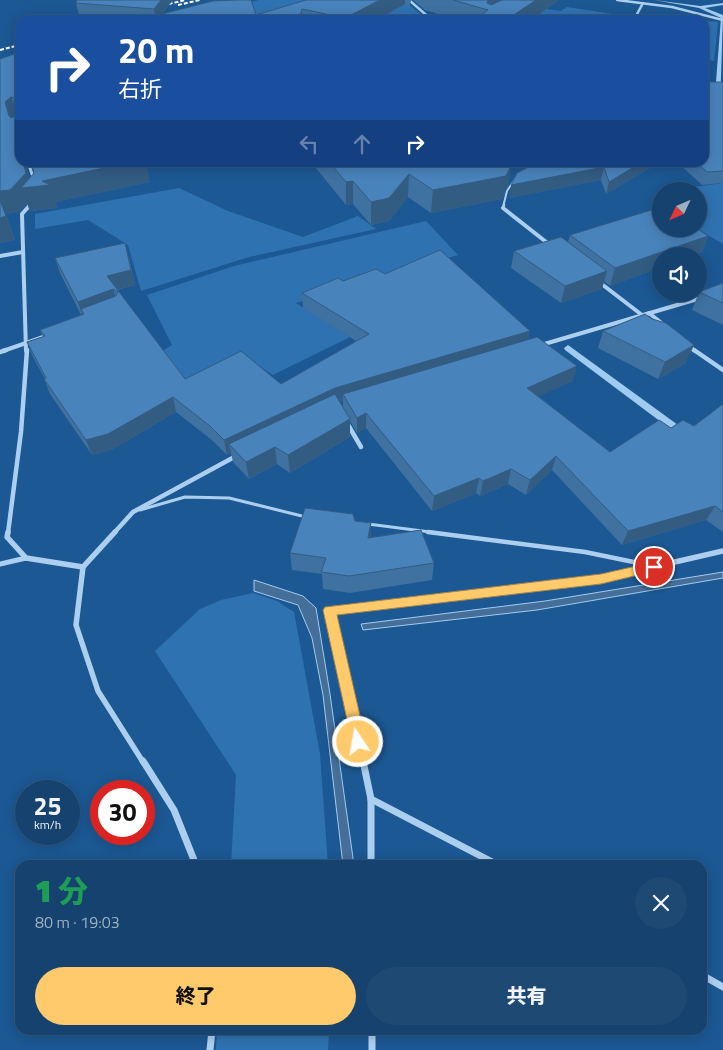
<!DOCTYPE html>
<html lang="ja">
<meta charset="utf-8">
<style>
:root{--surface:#15426e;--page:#1e4973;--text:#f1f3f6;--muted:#9db0c2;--line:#345b81;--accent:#ffca6b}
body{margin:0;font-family:"Titillium Web","Noto Sans JP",sans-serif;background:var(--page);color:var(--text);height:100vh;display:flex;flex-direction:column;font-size:19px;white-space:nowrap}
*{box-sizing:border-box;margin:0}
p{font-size:16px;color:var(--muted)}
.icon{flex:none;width:28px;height:28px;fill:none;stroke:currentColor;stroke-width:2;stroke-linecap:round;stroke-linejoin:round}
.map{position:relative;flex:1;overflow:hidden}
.panel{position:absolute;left:15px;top:860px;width:692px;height:175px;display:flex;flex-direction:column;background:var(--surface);border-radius:15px;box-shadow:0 2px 12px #0003,0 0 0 1px var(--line)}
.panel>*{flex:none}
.hud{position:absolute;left:15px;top:15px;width:694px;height:152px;border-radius:15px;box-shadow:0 2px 12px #0003,0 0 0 1px var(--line);background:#1a4fa0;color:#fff;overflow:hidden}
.needle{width:32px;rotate:226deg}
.fabs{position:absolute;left:652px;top:182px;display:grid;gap:10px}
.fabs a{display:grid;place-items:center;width:55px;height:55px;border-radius:50%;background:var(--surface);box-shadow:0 2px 12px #0003,0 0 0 1px var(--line);font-size:25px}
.speed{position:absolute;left:15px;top:780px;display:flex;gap:10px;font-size:25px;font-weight:700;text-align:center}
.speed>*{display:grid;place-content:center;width:65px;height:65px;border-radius:50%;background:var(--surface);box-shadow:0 2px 12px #0003,0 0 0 1px var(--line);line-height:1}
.speed small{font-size:12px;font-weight:400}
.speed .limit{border:8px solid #d22;background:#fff;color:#111}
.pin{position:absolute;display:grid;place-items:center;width:42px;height:42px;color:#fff;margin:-21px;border:2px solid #fff;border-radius:50%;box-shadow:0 1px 5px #0007}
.me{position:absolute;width:55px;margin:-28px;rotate:348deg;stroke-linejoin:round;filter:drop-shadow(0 0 4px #0008)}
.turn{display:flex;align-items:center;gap:18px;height:105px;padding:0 20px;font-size:22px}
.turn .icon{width:65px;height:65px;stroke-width:2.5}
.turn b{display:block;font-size:35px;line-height:42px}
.lanes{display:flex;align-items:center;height:48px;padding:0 20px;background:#0003;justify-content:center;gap:25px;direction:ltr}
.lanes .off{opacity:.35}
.round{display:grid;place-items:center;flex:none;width:52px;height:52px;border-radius:26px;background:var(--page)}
.head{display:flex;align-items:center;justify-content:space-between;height:85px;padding:0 20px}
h1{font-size:30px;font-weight:800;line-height:38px;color:#1e9e55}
.action{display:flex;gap:10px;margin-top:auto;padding:10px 20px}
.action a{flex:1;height:58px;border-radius:30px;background:var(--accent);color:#111;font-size:20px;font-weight:800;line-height:58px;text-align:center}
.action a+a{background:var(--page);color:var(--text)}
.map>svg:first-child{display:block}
</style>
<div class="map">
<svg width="723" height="1050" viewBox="0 0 723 1050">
<rect width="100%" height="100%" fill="#1c5893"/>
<g fill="#2f72b1">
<path d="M259,0h144l24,19 -245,1z"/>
<path d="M525,6l36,5 6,-4 84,13h-103l-33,-7z"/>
<path d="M704,21l14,1 -4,39 -10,-2z"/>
<path d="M723,183v61l-25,-15 1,-38h-33z"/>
<path d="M179,188l49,23 75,26 55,-21 18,13 -127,28 -108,34 -13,-46 -40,-25 -53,9v-15z"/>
<path d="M426,221l32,34 -162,48 54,34 -77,38 -31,-20 -59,30 -27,-30 16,-10 -25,-50 87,-29z"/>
<path d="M253,593l24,8 17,11 26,142 8,111h-97l5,-90 -81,-124 45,-42 21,-9z"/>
<path d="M217,1030h112l-1,20h-112z"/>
</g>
<g fill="#456f99" stroke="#a0cbf0">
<path d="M723,572v6l-186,32 -174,20 -2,-6 184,-23z"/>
<path d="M254,580l49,16 13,12 14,86 24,171h-11l-20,-170 -11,-57 -14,-33 -44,-14z"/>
</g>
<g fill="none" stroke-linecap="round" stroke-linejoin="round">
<g fill="#a0cbf0" fill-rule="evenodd">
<path d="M654,0l46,6 23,-3v2l-18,3 18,7 -3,91 3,3v5l-9,-7 7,-89 -22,-10z"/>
<path d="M568,345l121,88 1,2 -1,2h-8l-116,-87 -1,-2z"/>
</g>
<g stroke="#adcfef" stroke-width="2">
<path d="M654,162h5"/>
<path d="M503,207l4,-16 8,-12"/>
</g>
<path stroke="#adcfef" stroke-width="2.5" d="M503,208l1,-3"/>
<g stroke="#adcfef" stroke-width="3">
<path d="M140,510l45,-13 44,1 77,19"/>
<path d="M368,524l70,9"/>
</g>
<path stroke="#adcfef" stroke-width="4.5" d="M428,532l157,20 68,14"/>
<path stroke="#adcfef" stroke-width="5" d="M0,564l26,-6"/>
<g stroke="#adcfef" stroke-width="2.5">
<path d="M409,0l23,20"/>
<path d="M617,0l55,7 51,13"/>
<path d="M636,16l7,-13"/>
</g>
<g stroke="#adcfef" stroke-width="3">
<path d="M28,162l6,18"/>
<path d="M29,207l3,-4"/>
</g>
<g stroke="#adcfef" stroke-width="4">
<path d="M503,208l47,37"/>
<path d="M0,256l23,-4"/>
<path d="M599,282l43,33"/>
<path d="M649,313l15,12"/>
<path d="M541,345l160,-47"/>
<path d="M688,345l7,6"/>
<path d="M3,351l46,-16"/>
<path d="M26,351l-4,-137 8,-9"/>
</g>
<g stroke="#adcfef" stroke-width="4.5">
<path d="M694,350l29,20"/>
<path d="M0,352l6,-2"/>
<path d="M347,423l14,24"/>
<path d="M8,533l13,-101 6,-82"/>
<path d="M114,533l19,-21 105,-57"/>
</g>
<g stroke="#adcfef" stroke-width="5.5">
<path d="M8,532l-1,5 19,21 57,9 32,-35"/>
<path d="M83,567l-7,58 22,66 45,71"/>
<path d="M363,762l-34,-152 272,-31 122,-28"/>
</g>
<g stroke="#adcfef" stroke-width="7">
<path d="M143,761l31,49 22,55"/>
<path d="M363,761l8,38v66"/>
<path d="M371,799l127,66"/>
<path d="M702,975l21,12"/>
<path d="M372,1030v20"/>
<path d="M210,1050l2,-20"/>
</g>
<g stroke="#fff" stroke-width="2" stroke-dasharray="4 2" stroke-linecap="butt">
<path d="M178,5l22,-5"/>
<path d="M157,7l28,-7"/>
<path d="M104,20l22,-5"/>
<path d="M0,50l20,-5"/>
</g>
</g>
<g fill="#3f71a1" fill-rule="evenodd">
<path d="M77,0h96l-11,14 94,1 50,-15h105l-1,5 -5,-1 -29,16h-238h1l-60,-5 -3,-12z"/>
<path d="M413,0h146l-28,20h-73l-33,-10z"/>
<path d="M20,52v110h5l4,16 121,4 -95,20 2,6 -27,3 -3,-8 -8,9 -13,2 9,26 -15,3v-184z"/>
<path d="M723,82v101l-21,2 -25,-23h27z"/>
<path d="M311,162h199l-2,24 -6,13 -71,14 -23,-16 -19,24 -18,4 -18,-21 -7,1z"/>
<path d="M538,162h118l-1,3 -49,29 -5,-14 -92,18z"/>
<path d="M570,235l138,1 -6,16 -11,4h-30v11l-51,19 -6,-5 -2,8 -41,14 -50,-35 3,-17 54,-9z"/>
<path d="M129,257l6,28 -18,5 68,89 96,5 75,-43 -53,-33 -1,-15 41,-12 42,-7 144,65 44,42 -35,15 72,56 61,-24 23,-2 29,-22v128l-17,-12 -84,25 -70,-75 -26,25 -18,-11 -28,12 -4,-3 -44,18 -66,-83 -9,5 -7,-12v16l-60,36 -13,-9 -28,15 -16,-17 -2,-9 -4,2 -14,-14 -37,-29 -63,37 -21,6 -42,-61 -6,-15h1l-12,-22 -6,-15 16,-5 -3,-7 41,-15 -21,-42 -5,-15zM343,401v7l-4,-6z"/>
<path d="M723,283v42l-31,-15 7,-18z"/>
<path d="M603,331l83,32 -28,16 -60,-31z"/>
<path d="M355,521l16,2v15l63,25 -2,17 -82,13 -27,-4 -1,-15 -30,-4 -2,-17z"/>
</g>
<g fill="#335c83">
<path d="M161,0h12l-16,20h-1l-2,-11z"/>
<path d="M380,0h25v4l-29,16h-30l-1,-2z"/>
<path d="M488,0h35l-35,10 -1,-7z"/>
<path d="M536,0h23l-28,20h-17l1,-6z"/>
<path d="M302,9v11h-3z"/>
<path d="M11,97l7,21 -1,19 -12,-35z"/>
<path d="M19,137l1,3v11l-3,-10z"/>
<path d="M23,162h2l7,25 10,-6 91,-19h13l4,20 -95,20 2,6 -27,3 -3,-8 -8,9 -13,2 9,26 -15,3v-52z"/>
<path d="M642,162h14l-1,3 -49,29 3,-12z"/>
<path d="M512,164l-4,22 -6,13 -71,14 2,-23z"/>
<path d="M604,167l-3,13 -92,18 2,-13z"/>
<path d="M409,174l-1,23 -19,24 -18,4v-23z"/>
<path d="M353,181v23l-7,1v-23z"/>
<path d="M708,236l-6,16 -11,4h-30v11l-51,19 5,-18z"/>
<path d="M125,243l10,42 -20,5 -2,-1 5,15 -37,5 3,8h-1l-5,-15 29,-26z"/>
<path d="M607,271l-5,18 -41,14 4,-17z"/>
<path d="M530,331l-3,15 -184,48v7l-114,43 2,9 -4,2 -3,-15 111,-52z"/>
<path d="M694,345l-8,18 -28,16 7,-17z"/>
<path d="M577,366l-4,15 -49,22 3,-15z"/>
<path d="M173,397l3,15 -63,37 -21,6 -6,-15z"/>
<path d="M366,413v15l-9,5v-15z"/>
<path d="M350,419v18l-60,36 -2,-18z"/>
<path d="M275,447l2,17 -28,15 -3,-17z"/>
<path d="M556,456l-4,14 -26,25 4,-15z"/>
<path d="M511,469l-3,15 -28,12 3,-15z"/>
<path d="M479,478l-3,15 -44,18 2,-15z"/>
<path d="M715,506l-9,14 -84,25 6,-14z"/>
<path d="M371,523v17l-3,-2z"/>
</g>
<g fill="#4983bb" stroke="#335c83" fill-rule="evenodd">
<path d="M77,0h84l-7,9 -78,-6z"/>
<path d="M236,0h15l5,15 50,-15h74l-35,18 -43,-9 -3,11h-161l75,-19z"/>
<path d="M453,0h35l-1,3 4,2 11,-5h34l-21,14 15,4 -3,2h-53l14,-10z"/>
<path d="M20,52v85h-1l-2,4 3,10v11h3l3,11 -16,17 -10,1v-132zM11,97l5,1 -3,6 3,11 -4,3 -3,-2 -4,-14z"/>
<path d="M704,82h19v89l-16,1 -11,-10h8z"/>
<path d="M31,162h102l-91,19 8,4 -29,3 13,-15z"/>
<path d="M329,162h181l2,2 -6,12 -73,14 -24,-16 -20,24 -18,4 -18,-21 -7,1z"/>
<path d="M538,162h104l-33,20 -5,-15 -93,18 6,-12z"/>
<path d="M0,200l6,16 -6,2z"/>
<path d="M661,207v22h37l10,7 -93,32 -45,-33z"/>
<path d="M561,237l46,34 -42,15 -51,-35z"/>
<path d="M125,243l6,27 -24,6 78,103 56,-28 40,33 88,-50 -67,-41 36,-15 5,3 33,-12 9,5 55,-24 90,81 -195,57 -111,52 -14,-14 -37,-29 -65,37 -22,6 -42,-61 2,-1 -19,-36 18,-6 -5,-6 44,-16 -3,-5 35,-13 2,-4 -5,-3 -35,13 -23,-44z"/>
<path d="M723,283v20l-24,-11z"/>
<path d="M645,314l7,5 14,4 28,22 -29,17 -62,-31z"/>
<path d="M537,337l40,29 -50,22 83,64 49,-32 12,8 12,-8 11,6 29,-22v108l-8,-6 -87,25 -72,-75 -26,24 -19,-11 -28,12 -4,-3 -45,18 -68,-83 -9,5 -14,-24z"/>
<path d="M335,394l15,25 -62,36 -13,-8 -29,15 -17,-18z"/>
<path d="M305,508l48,6 2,7 16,2 -3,15 53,-8 13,33 -85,13 -28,-4 5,-14 -36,-5z"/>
</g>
<path fill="#ffca6b" stroke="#a68346" d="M654,562l5,1 1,4 -1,3 -58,14 -264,31 29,127 -2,5 -6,2 -5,-2 -30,-137 2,-3 276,-33z"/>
</svg>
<div class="fabs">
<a><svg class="needle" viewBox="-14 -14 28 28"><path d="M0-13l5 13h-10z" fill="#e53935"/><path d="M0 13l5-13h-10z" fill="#9db0c2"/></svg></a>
<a><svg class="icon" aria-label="sound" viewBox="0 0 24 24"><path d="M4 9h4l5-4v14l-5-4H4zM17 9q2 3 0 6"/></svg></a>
</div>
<div class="speed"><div>25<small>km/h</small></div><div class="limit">30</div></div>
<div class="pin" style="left:654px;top:567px;background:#d93025"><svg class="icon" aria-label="arrive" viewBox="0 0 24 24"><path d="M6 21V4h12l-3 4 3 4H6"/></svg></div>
<svg class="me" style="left:358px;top:742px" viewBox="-20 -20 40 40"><circle r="17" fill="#ffca6b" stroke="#fff" stroke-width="3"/><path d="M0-11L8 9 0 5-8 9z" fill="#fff"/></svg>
<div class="hud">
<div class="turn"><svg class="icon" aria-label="right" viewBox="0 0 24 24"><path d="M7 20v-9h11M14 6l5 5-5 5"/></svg><div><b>20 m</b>右折</div></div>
<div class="lanes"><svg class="icon off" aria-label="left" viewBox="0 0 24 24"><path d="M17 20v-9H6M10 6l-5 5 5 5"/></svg><svg class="icon off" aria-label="ahead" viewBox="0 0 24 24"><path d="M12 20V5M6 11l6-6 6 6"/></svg><svg class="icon" aria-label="right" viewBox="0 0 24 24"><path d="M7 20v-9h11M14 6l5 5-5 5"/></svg></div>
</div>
<section class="panel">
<div class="head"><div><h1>1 分</h1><p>80 m · 19:03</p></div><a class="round"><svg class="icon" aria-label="close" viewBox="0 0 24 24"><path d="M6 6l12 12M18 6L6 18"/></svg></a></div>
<div class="action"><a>終了</a><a>共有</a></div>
</section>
</div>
